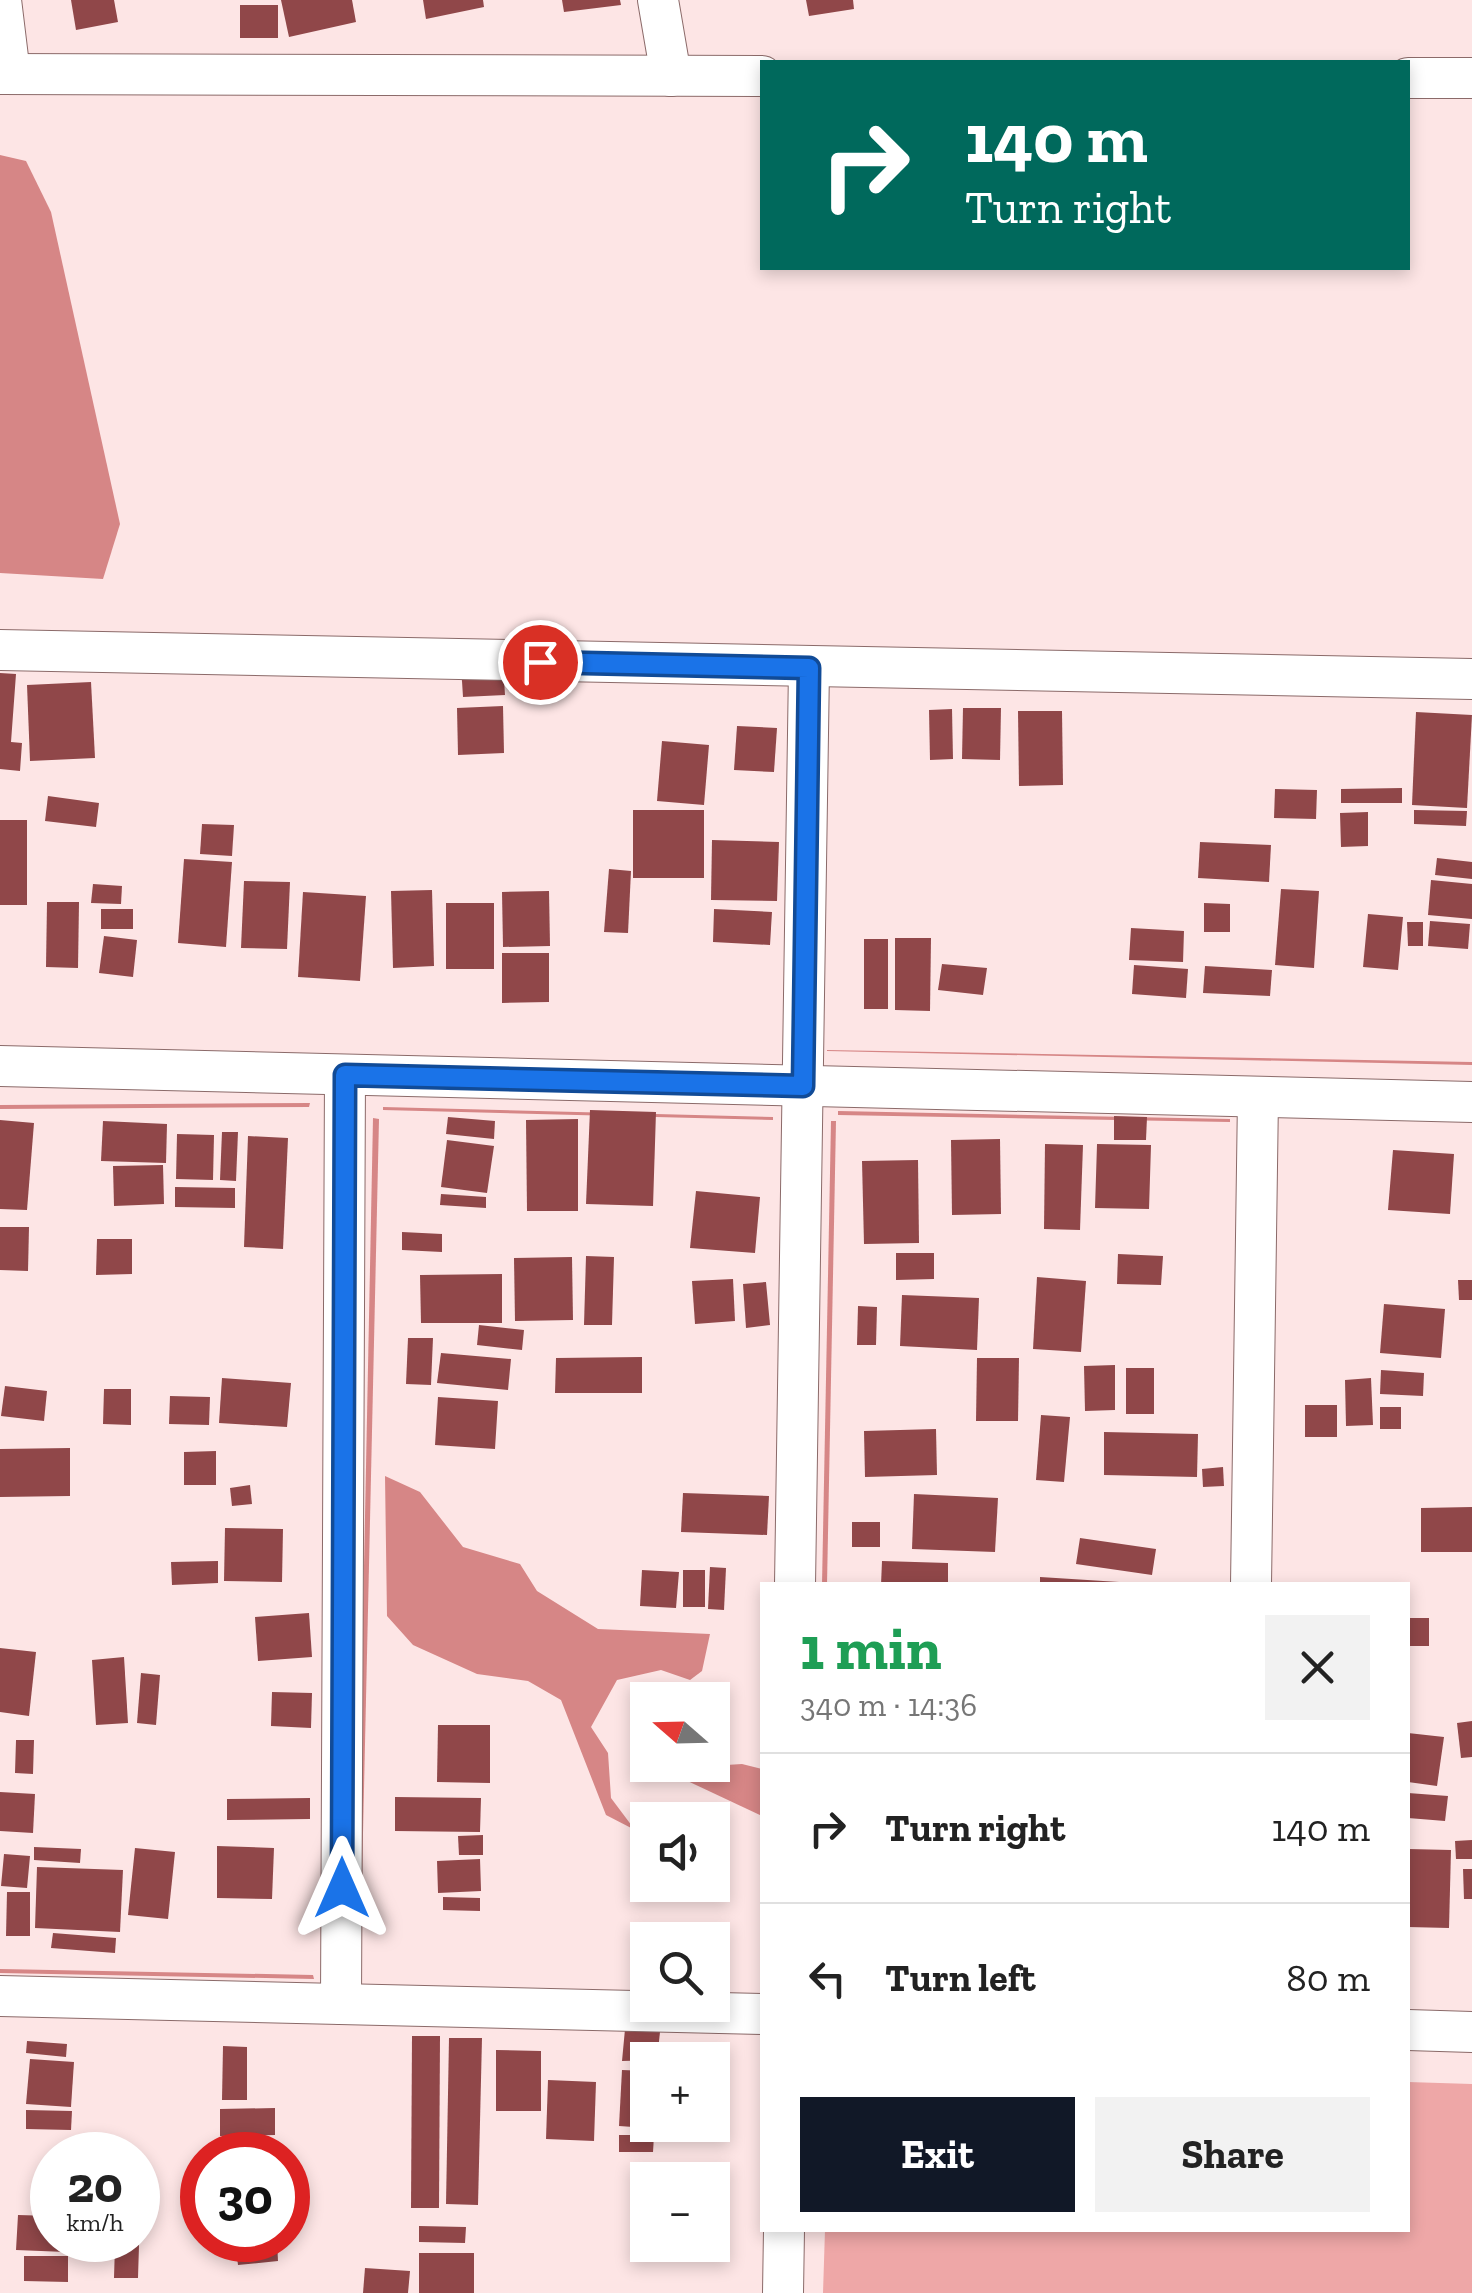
<!DOCTYPE html>
<meta charset="utf-8">
<style>
:root{--surface:#fff;--page:#f2f2f2;--text:#222;--muted:#767676;--line:#e0e0e0;--accent:#111827}
body{margin:0;font-family:"Zilla Slab",serif;background:var(--page);color:var(--text);height:100vh;display:flex;flex-direction:column;font-size:38px;white-space:nowrap}
*{box-sizing:border-box;margin:0}
p{font-size:32px;color:var(--muted)}
.icon{flex:none;width:55px;height:55px;fill:none;stroke:currentColor;stroke-width:2;stroke-linecap:round;stroke-linejoin:round}
.map{position:relative;flex:1;overflow:hidden}
.side{position:absolute;left:760px;top:1582px;width:650px;height:650px;display:flex;flex-direction:column;background:var(--surface);border-radius:0px;box-shadow:0 5px 15px #0003}
.side>*{flex:none}
.hud{position:absolute;left:760px;top:60px;width:650px;height:210px;border-radius:0px;box-shadow:0 5px 15px #0003;background:#00695c;color:#fff;overflow:hidden}
.needle{width:65px;rotate:290deg}
.buttons{position:absolute;left:630px;top:1682px;display:grid;gap:20px}
.buttons a{display:grid;place-items:center;width:100px;height:100px;border-radius:0px;background:var(--surface);box-shadow:0 5px 15px #0003;font-size:50px}
.speed{position:absolute;left:30px;top:2132px;display:flex;gap:20px;font-size:50px;font-weight:700;text-align:center}
.speed>*{display:grid;place-content:center;width:130px;height:130px;border-radius:50%;background:var(--surface);box-shadow:0 5px 15px #0003;line-height:1}
.speed small{font-size:25px;font-weight:400}
.speed .limit{border:15px solid #d22;background:#fff;color:#111}
.pin{position:absolute;display:grid;place-items:center;width:85px;height:85px;color:#fff;margin:-42px;border:5px solid #fff;border-radius:50%;box-shadow:0 2px 10px #0007}
.me{position:absolute;width:110px;margin:-55px;rotate:0deg;stroke-linejoin:round;filter:drop-shadow(0 0 8px #0008)}
.turn{display:flex;align-items:center;gap:35px;height:210px;padding:0 40px;font-size:45px}
.turn .icon{width:130px;height:130px;stroke-width:2.5}
.turn b{display:block;font-size:70px;line-height:85px}
.round{display:grid;place-items:center;flex:none;width:105px;height:105px;border-radius:0px;background:var(--page)}
.headline{display:flex;align-items:center;justify-content:space-between;height:170px;padding:0 40px}
h1{font-size:60px;font-weight:700;line-height:75px;color:#1e9e55}
.action{display:flex;gap:20px;margin-top:auto;padding:20px 40px}
.action a{flex:1;height:115px;border-radius:0px;background:var(--accent);color:#fff;font-size:40px;font-weight:700;line-height:115px;text-align:center}
.action a+a{background:var(--page);color:var(--text)}
ul{padding:0;list-style:none}
li{display:flex;align-items:center;gap:30px;height:150px;padding:0 40px;border-top:2px solid var(--line)}
li div{flex:1}
li b{display:block;font-size:38px}
li em{font-style:normal}
.map>svg:first-child{display:block}
</style>
<div class="map">
<svg width="1472" height="2293" viewBox="0 0 1472 2293">
<rect width="100%" height="100%" fill="#fde5e5"/>
<path fill="#eea7a7" d="M1408,2082l64,2v209h-649l2,-63h583z"/>
<g fill="#d68686">
<path d="M0,155l26,6 25,51 69,312 -17,55 -103,-6z"/>
<path d="M827,1050l645,12v3l-645,-14z"/>
<path d="M310,1103l-1,4 -309,2v-4z"/>
<path d="M383,1107l390,10v3l-390,-10z"/>
<path d="M838,1111l392,8v3l-392,-7z"/>
<path d="M373,1118l6,1 -19,848 -4,-2z"/>
<path d="M831,1121h5l-9,464h-5z"/>
<path d="M385,1476l35,16 43,55 57,17 17,27 61,38 112,5 -8,37 -12,9 -29,-10 -44,10 -26,47 17,26 3,45 24,32 -29,-15 -45,-115 -33,-19 -51,-7 -64,-29 -26,-29z"/>
<path d="M742,1764l20,5v47l-83,-39 16,-10z"/>
<path d="M0,1969l313,6 1,4 -314,-6z"/>
</g>
<g fill="#904749">
<path d="M71,0h43l4,22 -42,8z"/>
<path d="M281,0h71l4,22 -67,15z"/>
<path d="M423,0h60l1,7 -58,12z"/>
<path d="M562,0h58l1,5 -57,7z"/>
<path d="M806,0h47l1,9 -45,7z"/>
<rect x="240" y="5" width="38" height="33"/>
<path d="M503,664l2,31 -42,2 -2,-31z"/>
<path d="M0,673l16,1 -5,68 11,1 -2,28 -20,-2z"/>
<path d="M91,682l4,76 -65,3 -3,-76z"/>
<path d="M503,706l1,47 -46,2 -1,-47z"/>
<path d="M963,708h38l-1,52 -38,-1z"/>
<path d="M952,709l1,50 -23,1 -1,-50z"/>
<path d="M1018,711h44l1,74 -44,1z"/>
<path d="M1416,712l56,3 -5,93 -55,-3z"/>
<path d="M737,726l40,2 -3,44 -40,-2z"/>
<path d="M662,741l47,4 -5,60 -47,-4z"/>
<path d="M1402,788v15h-61v-14z"/>
<path d="M1275,789l42,1 -1,29 -42,-1z"/>
<path d="M48,796l51,7 -3,24 -51,-6z"/>
<rect x="633" y="810" width="71" height="68"/>
<path d="M1414,810l53,1 -1,15 -52,-2z"/>
<path d="M1368,812v34l-27,1 -1,-34z"/>
<rect x="0" y="820" width="27" height="85"/>
<path d="M202,824l32,1 -2,31 -32,-2z"/>
<path d="M712,840l67,2 -2,59 -66,-1z"/>
<path d="M1200,842l71,3 -2,37 -71,-4z"/>
<path d="M1437,858l35,4v17l-37,-4z"/>
<path d="M184,859l48,3 -6,85 -48,-4z"/>
<path d="M609,869l22,2 -3,62 -24,-1z"/>
<path d="M1431,880l41,4v35l-44,-4z"/>
<path d="M244,881l46,1 -3,67 -46,-1z"/>
<path d="M93,884l29,2 -1,18 -30,-1z"/>
<path d="M1281,889l38,2 -5,77 -39,-3z"/>
<path d="M432,890l2,76 -41,2 -2,-77z"/>
<path d="M549,891l1,55 -47,1 -1,-55z"/>
<path d="M303,892l63,4 -6,85 -62,-4z"/>
<path d="M47,902h32l-1,66 -32,-1z"/>
<rect x="446" y="903" width="48" height="66"/>
<path d="M1204,903l26,1v28h-26z"/>
<rect x="101" y="909" width="32" height="20"/>
<path d="M714,909l58,3 -2,33 -57,-3z"/>
<path d="M1368,914l35,3 -5,53 -35,-3z"/>
<path d="M1430,921l40,3 -2,25 -40,-3z"/>
<path d="M1407,922h16v24h-15z"/>
<path d="M1131,928l53,3 -1,31 -54,-2z"/>
<path d="M104,936l33,4 -4,37 -34,-4z"/>
<path d="M895,938h36l-1,73 -35,-1z"/>
<rect x="864" y="939" width="24" height="70"/>
<path d="M502,953h47v49l-47,1z"/>
<path d="M942,964l45,4 -4,27 -45,-5z"/>
<path d="M1134,965l54,4 -2,29 -54,-4z"/>
<path d="M1205,966l67,4 -2,26 -67,-3z"/>
<path d="M590,1110l66,2 -3,94 -67,-2z"/>
<path d="M1114,1116l33,1 -1,23h-32z"/>
<path d="M448,1117l47,4 -1,18 -48,-5z"/>
<path d="M578,1119v92h-51l-1,-91z"/>
<path d="M0,1120l34,3 -7,87 -27,-1z"/>
<path d="M103,1121l64,3 -1,39 -65,-2z"/>
<path d="M222,1132h16l-2,49 -16,-1z"/>
<path d="M177,1134l37,1 -1,45 -37,-1z"/>
<path d="M248,1136l40,2 -5,111 -39,-2z"/>
<path d="M1000,1139l1,75 -49,1 -1,-75z"/>
<path d="M447,1140l47,6 -7,47 -46,-6z"/>
<path d="M1045,1144l38,1 -3,85 -36,-1z"/>
<path d="M1097,1144l54,1 -2,64 -54,-1z"/>
<path d="M1393,1150l61,4 -4,60 -62,-4z"/>
<path d="M918,1160l1,83 -55,1 -2,-83z"/>
<path d="M163,1165l1,39 -50,2 -1,-40z"/>
<path d="M175,1187l60,1v20l-60,-1z"/>
<path d="M696,1191l64,6 -5,56 -65,-5z"/>
<path d="M441,1194l45,3v11l-46,-3z"/>
<path d="M0,1227h29l-1,44 -28,-1z"/>
<path d="M402,1232l40,2v18l-40,-2z"/>
<path d="M97,1239h35v35l-36,1z"/>
<path d="M896,1253h38v26l-38,1z"/>
<path d="M1118,1254l45,2 -2,29 -44,-1z"/>
<path d="M586,1256l28,1 -2,68h-28z"/>
<path d="M572,1257l1,63 -58,1 -1,-63z"/>
<path d="M502,1274v49h-81l-1,-48z"/>
<path d="M1037,1277l49,4 -5,71 -48,-3z"/>
<path d="M733,1279l2,42 -40,3 -3,-43z"/>
<path d="M1458,1280h14v20h-13z"/>
<path d="M766,1282l4,43 -24,3 -3,-44z"/>
<path d="M902,1295l77,3 -2,52 -77,-4z"/>
<path d="M1384,1304l61,5 -4,49 -61,-5z"/>
<path d="M858,1306l19,1 -1,38h-19z"/>
<path d="M479,1325l45,5 -2,20 -45,-5z"/>
<path d="M408,1338h25l-2,47 -25,-1z"/>
<path d="M441,1353l70,6 -3,31 -71,-7z"/>
<path d="M642,1357v36h-87l1,-35z"/>
<path d="M977,1358h42l-1,63h-42z"/>
<path d="M1115,1365v45l-30,1 -1,-45z"/>
<rect x="1126" y="1368" width="28" height="46"/>
<path d="M1381,1370l43,3 -1,23 -43,-2z"/>
<path d="M222,1378l69,5 -4,44 -68,-4z"/>
<path d="M1371,1378l2,47 -27,1 -1,-46z"/>
<path d="M5,1386l42,5 -3,30 -43,-5z"/>
<path d="M104,1389h27v36l-28,-1z"/>
<path d="M170,1396l40,1 -1,28 -40,-1z"/>
<path d="M438,1397l60,4 -3,48 -60,-4z"/>
<rect x="1305" y="1405" width="32" height="32"/>
<rect x="1380" y="1407" width="21" height="22"/>
<path d="M1041,1415l29,2 -6,65 -28,-2z"/>
<path d="M936,1429l1,46 -72,2 -1,-46z"/>
<path d="M1104,1432l94,2 -1,43 -93,-2z"/>
<path d="M70,1448v48l-70,1v-48z"/>
<path d="M216,1451v34h-32v-33z"/>
<path d="M1223,1467l1,19 -21,1 -1,-18z"/>
<path d="M250,1485l2,19 -20,2 -2,-18z"/>
<path d="M683,1493l86,3 -2,39 -86,-3z"/>
<path d="M914,1494l84,4 -3,54 -83,-3z"/>
<path d="M1472,1507v45h-51v-44z"/>
<rect x="852" y="1522" width="28" height="25"/>
<path d="M225,1528l58,1 -1,53 -58,-1z"/>
<path d="M1080,1538l76,11 -4,26 -76,-11z"/>
<path d="M218,1561v22l-46,2 -1,-23z"/>
<path d="M882,1561l66,2v22h-67z"/>
<path d="M710,1567l16,1 -2,42 -16,-1z"/>
<path d="M642,1570l37,2 -3,36 -36,-2z"/>
<rect x="683" y="1570" width="22" height="37"/>
<path d="M1040,1577l79,5v3h-79z"/>
<path d="M309,1613l3,44 -54,4 -3,-44z"/>
<rect x="1408" y="1618" width="21" height="28"/>
<path d="M0,1648l36,4 -7,64 -29,-4z"/>
<path d="M124,1657l4,66 -32,2 -4,-65z"/>
<path d="M141,1673l19,2 -4,50 -19,-2z"/>
<path d="M272,1692l40,1 -1,35 -40,-2z"/>
<path d="M1472,1721v36l-11,1 -4,-35z"/>
<path d="M438,1725h52v58l-53,-1z"/>
<path d="M1408,1733l36,4 -7,49 -29,-4z"/>
<path d="M16,1740h18l-1,34 -18,-1z"/>
<path d="M0,1792l35,2 -2,39 -33,-2z"/>
<path d="M1408,1793l40,3 -3,25 -37,-3z"/>
<path d="M395,1797l86,1 -1,34 -85,-1z"/>
<path d="M310,1798v21l-83,1v-21z"/>
<path d="M483,1835v20h-24l-1,-19z"/>
<path d="M1472,1840v19h-16l-1,-18z"/>
<path d="M217,1846l57,2 -2,51 -55,-1z"/>
<path d="M34,1847l47,2 -1,14 -46,-3z"/>
<path d="M135,1848l40,4 -7,67 -40,-4z"/>
<path d="M1408,1849l43,1 -2,78 -41,-1z"/>
<path d="M4,1854l26,2 -3,32 -26,-2z"/>
<path d="M480,1859l1,32 -43,2 -1,-32z"/>
<path d="M37,1867l86,3 -3,62 -85,-4z"/>
<path d="M1463,1869h9v30h-8z"/>
<path d="M7,1892h23v44h-24z"/>
<path d="M443,1897l37,1v13l-37,-1z"/>
<path d="M53,1933l63,5 -1,15 -64,-5z"/>
<path d="M625,2029l35,3 -3,28 -35,1z"/>
<path d="M412,2036h28l-1,172h-28z"/>
<path d="M449,2038h33l-4,167 -32,-1z"/>
<path d="M27,2041l40,3 -1,13 -40,-4z"/>
<path d="M223,2046l24,1v53h-25z"/>
<path d="M496,2050l45,1v60h-45z"/>
<path d="M30,2059l44,3 -3,45 -45,-3z"/>
<path d="M622,2070l26,1v57l-29,-2z"/>
<path d="M548,2080l48,2 -2,59 -48,-2z"/>
<path d="M275,2108v27l-55,1v-27z"/>
<path d="M26,2110l46,1 -1,19 -45,-1z"/>
<path d="M619,2135h35l-1,17h-34z"/>
<path d="M18,2215l34,1v24h15l-1,12 -50,-2z"/>
<path d="M419,2226l47,1 -1,16 -46,-1z"/>
<path d="M235,2240h42l1,21 -40,4z"/>
<path d="M115,2245h24l-1,33h-24z"/>
<rect x="419" y="2253" width="55" height="40"/>
<path d="M24,2256h44v26l-44,-1z"/>
<path d="M365,2268l45,3 -2,22h-45z"/>
</g>
<g fill="none" stroke-linecap="round" stroke-linejoin="round">
<defs>
<g id="minor">
<path d="M1,0l9,74"/>
<path d="M658,0l13,76"/>
<path d="M0,74l762,2"/>
<path d="M1408,78h64"/>
<path d="M0,650l1472,29"/>
<path d="M0,1066l1472,36"/>
<path d="M795,1585l14,-917"/>
<path d="M1251,1585l7,-488"/>
<path d="M0,1996l762,18"/>
<path d="M341,2004l4,-929"/>
<path d="M1408,2030l64,2"/>
<path d="M783,2293l1,-63"/>
</g>
</defs>
<use href="#minor" stroke="#8b6a69" stroke-width="42"/>
<use href="#minor" stroke="#fff" stroke-width="40"/>
</g>
<g fill="none" stroke-linecap="round" stroke-linejoin="round">
<defs>
<path id="route" d="M342,1888l3,-813 458,11 6,-418 -269,-6"/>
</defs>
<use href="#route" stroke="#114b97" stroke-width="25"/>
<use href="#route" stroke="#1a73e8" stroke-width="18"/>
</g>
</svg>
<div class="buttons">
<a><svg class="needle" viewBox="-14 -14 28 28"><path d="M0-13l5 13h-10z" fill="#e53935"/><path d="M0 13l5-13h-10z" fill="#767676"/></svg></a>
<a><svg class="icon" aria-label="sound" viewBox="0 0 24 24"><path d="M4 9h4l5-4v14l-5-4H4zM17 9q2 3 0 6"/></svg></a>
<a><svg class="icon" aria-label="search" viewBox="0 0 24 24"><circle cx="10" cy="10" r="6"/><path d="M15 15l6 6"/></svg></a>
<a>+</a>
<a>−</a>
</div>
<div class="speed"><div>20<small>km/h</small></div><div class="limit">30</div></div>
<div class="pin" style="left:540px;top:662px;background:#d93025"><svg class="icon" aria-label="arrive" viewBox="0 0 24 24"><path d="M6 21V4h12l-3 4 3 4H6"/></svg></div>
<svg class="me" style="left:342px;top:1888px" viewBox="-20 -20 40 40"><path d="M0-17L14 15 0 8-14 15z" fill="#1a73e8" stroke="#fff" stroke-width="4"/></svg>
<div class="hud">
<div class="turn"><svg class="icon" aria-label="right" viewBox="0 0 24 24"><path d="M7 20v-9h11M14 6l5 5-5 5"/></svg><div><b>140 m</b>Turn right</div></div>
</div>
<section class="side">
<div class="headline"><div><h1>1 min</h1><p>340 m · 14:36</p></div><a class="round"><svg class="icon" aria-label="close" viewBox="0 0 24 24"><path d="M6 6l12 12M18 6L6 18"/></svg></a></div>
<ul>
<li><svg class="icon" aria-label="right" viewBox="0 0 24 24"><path d="M7 20v-9h11M14 6l5 5-5 5"/></svg><div><b>Turn right</b></div><em>140 m</em></li>
<li><svg class="icon" aria-label="left" viewBox="0 0 24 24"><path d="M17 20v-9H6M10 6l-5 5 5 5"/></svg><div><b>Turn left</b></div><em>80 m</em></li>
</ul>
<div class="action"><a>Exit</a><a>Share</a></div>
</section>
</div>
